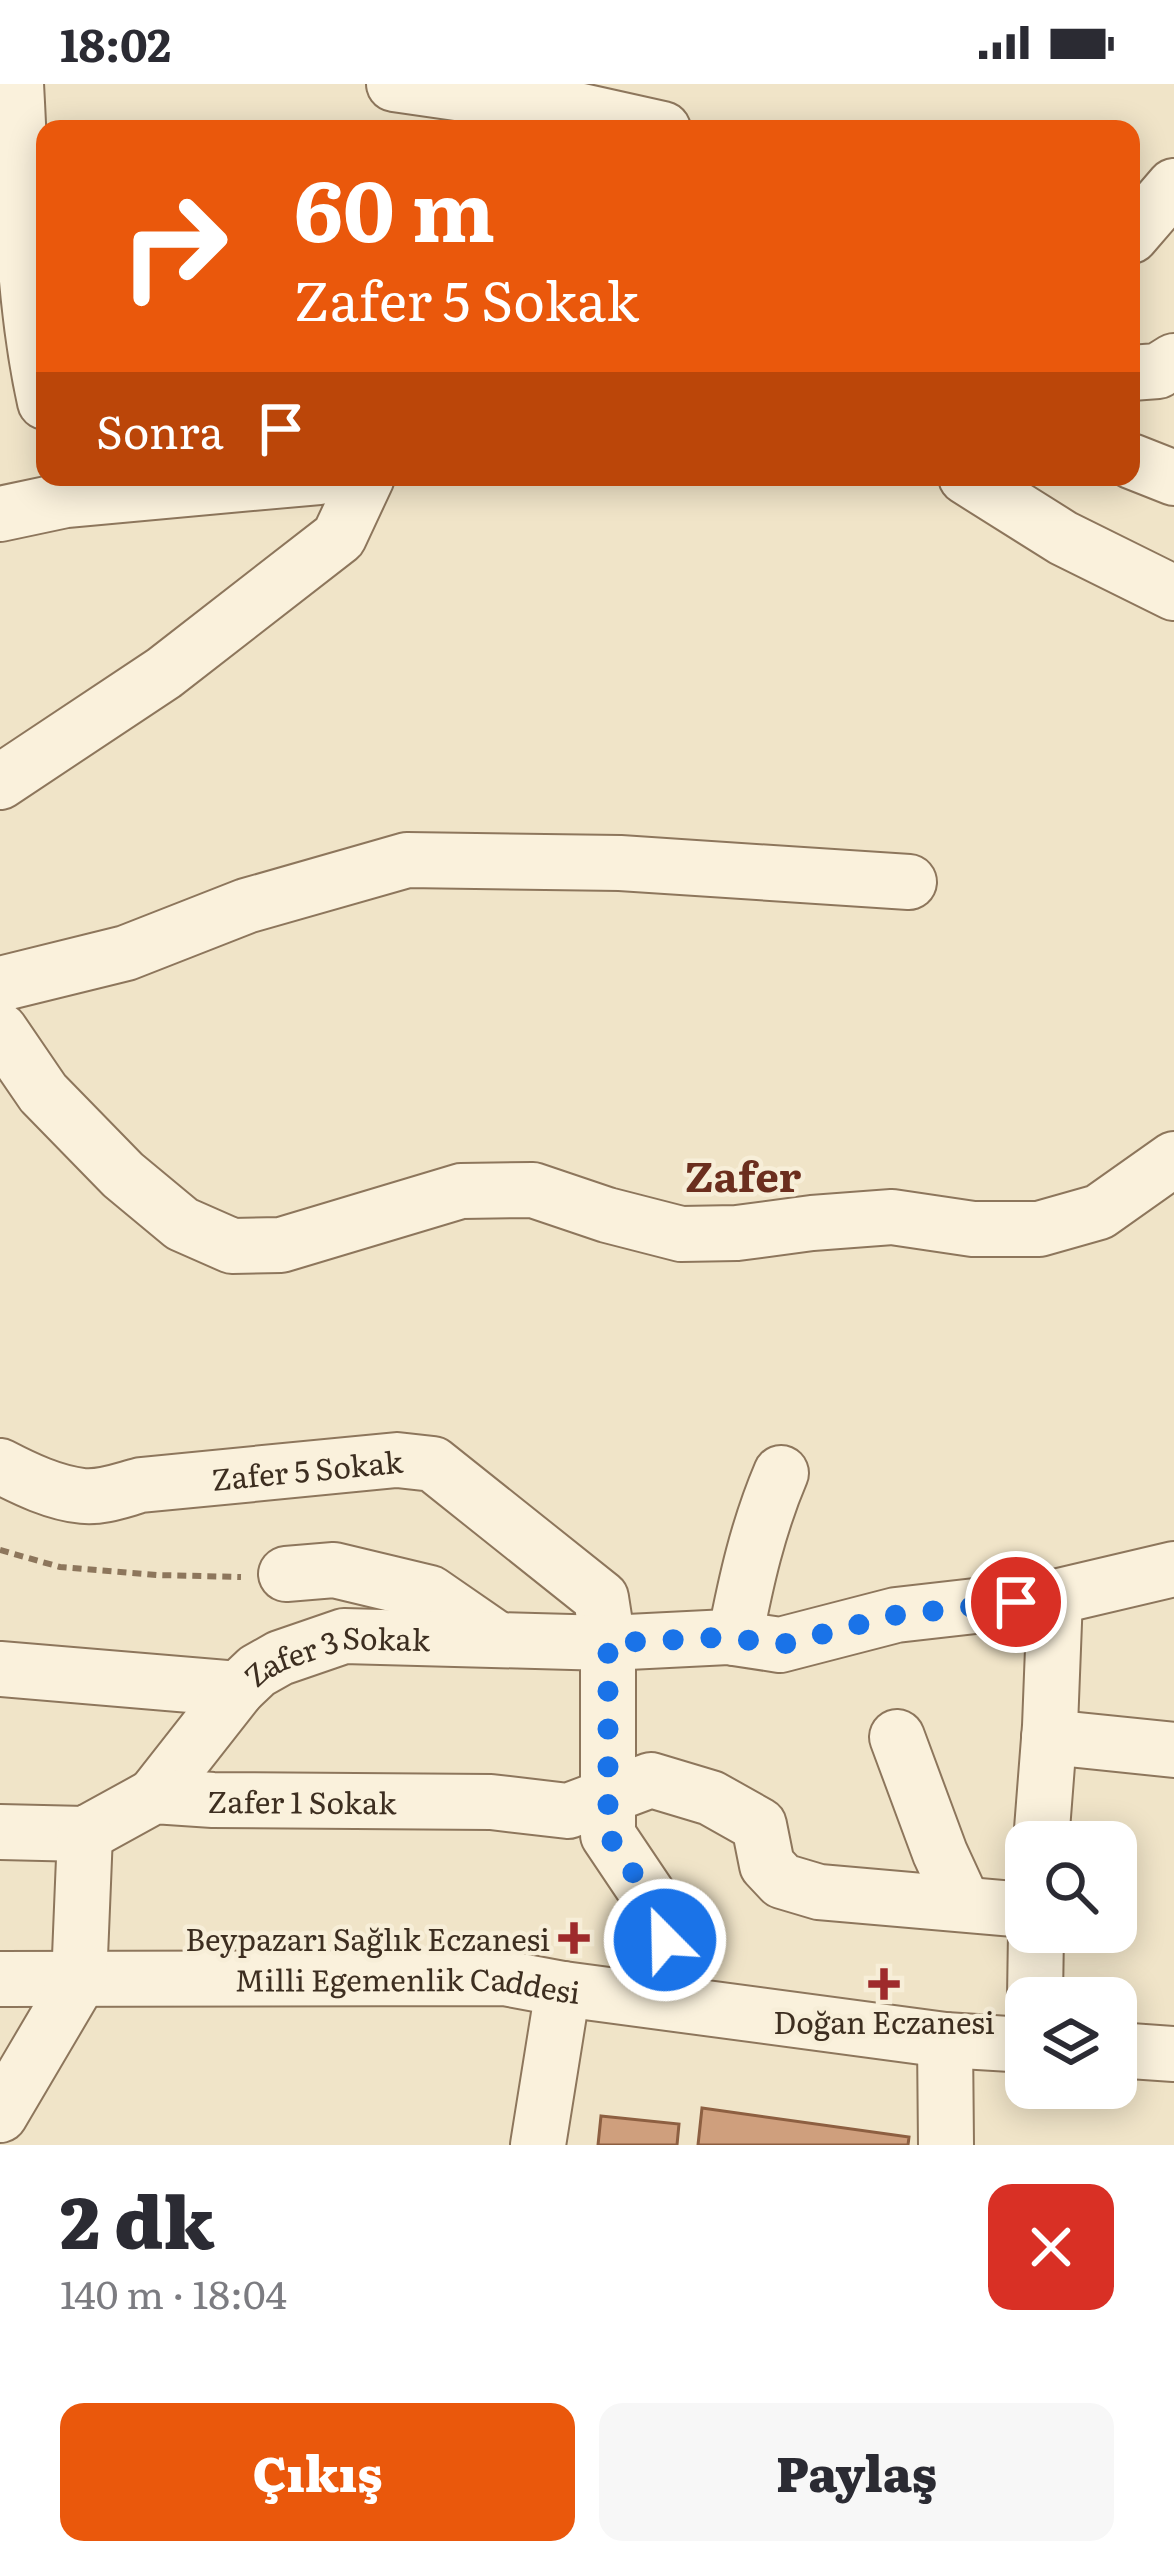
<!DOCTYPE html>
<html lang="tr">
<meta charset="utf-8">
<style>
:root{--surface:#fff;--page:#f7f7f7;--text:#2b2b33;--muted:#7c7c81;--accent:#ea580c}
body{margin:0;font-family:Literata,serif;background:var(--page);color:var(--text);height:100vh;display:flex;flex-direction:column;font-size:45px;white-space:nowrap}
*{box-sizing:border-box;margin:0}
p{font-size:39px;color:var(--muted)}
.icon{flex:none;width:66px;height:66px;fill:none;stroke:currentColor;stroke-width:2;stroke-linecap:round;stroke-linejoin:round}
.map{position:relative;height:2061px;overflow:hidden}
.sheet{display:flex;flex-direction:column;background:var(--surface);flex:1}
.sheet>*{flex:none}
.top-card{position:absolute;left:36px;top:36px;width:1104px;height:366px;border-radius:24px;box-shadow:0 6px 30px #0003;background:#ea580c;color:#fff;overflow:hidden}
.fabs{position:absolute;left:1005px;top:1737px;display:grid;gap:24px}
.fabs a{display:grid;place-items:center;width:132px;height:132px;border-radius:24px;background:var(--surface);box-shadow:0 6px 30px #0003;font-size:60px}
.pin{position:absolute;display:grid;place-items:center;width:102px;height:102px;color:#fff;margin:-51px;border:6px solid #fff;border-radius:50%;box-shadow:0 3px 12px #0007}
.me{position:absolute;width:132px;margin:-66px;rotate:337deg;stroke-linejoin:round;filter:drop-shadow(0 0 9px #0008)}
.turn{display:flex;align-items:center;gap:42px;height:252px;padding:0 60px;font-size:54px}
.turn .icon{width:156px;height:156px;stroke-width:2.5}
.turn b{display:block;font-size:84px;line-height:102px}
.then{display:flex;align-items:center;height:114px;padding:0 60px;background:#0003;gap:24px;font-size:45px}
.round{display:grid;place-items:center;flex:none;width:126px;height:126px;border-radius:24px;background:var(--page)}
.head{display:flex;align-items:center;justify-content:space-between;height:204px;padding:0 60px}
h1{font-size:72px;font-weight:800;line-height:90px}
.cta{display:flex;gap:24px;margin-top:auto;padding:24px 60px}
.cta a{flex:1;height:138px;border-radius:24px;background:var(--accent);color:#fff;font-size:48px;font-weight:800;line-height:138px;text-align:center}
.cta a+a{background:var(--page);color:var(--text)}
.status{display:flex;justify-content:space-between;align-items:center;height:84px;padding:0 60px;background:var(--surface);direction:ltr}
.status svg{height:33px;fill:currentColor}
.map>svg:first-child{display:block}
</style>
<div class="status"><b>18:02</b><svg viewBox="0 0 49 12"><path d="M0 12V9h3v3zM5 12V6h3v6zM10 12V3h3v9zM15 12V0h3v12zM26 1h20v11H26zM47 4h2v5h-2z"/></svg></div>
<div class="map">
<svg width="1174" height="2061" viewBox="0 0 1174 2061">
<rect width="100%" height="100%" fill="#f0e4c8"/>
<g fill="#cf9f7d" stroke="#8d5f41" stroke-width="3">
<path d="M702,2024l207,29 -1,8h-210z"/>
<path d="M601,2032l78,8 -2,21h-79z"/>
</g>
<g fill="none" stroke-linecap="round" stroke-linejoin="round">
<defs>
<g id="minor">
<path d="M16,0c6,106 6,214 29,318"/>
<path d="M394,0l188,27 81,18"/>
<path d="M1131,152l43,-50"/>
<path d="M1131,289l27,-2 16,-10"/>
<path d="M1131,377l43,17"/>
<path d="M966,393l97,61 111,55"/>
<path d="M0,430l66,-14 253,-23"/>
<path d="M0,698l164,-109 175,-136 28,-60"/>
<path d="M0,900l126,-31 120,-47 161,-46 213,3 289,19"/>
<path d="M0,946l43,63 80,82 59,49 50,22 49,-1 180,-54 72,-1 74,25 74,19 56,-1 75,-10 80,-6 81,12h66l60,-17 75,-53"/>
<path id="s1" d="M0,1382c25,13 54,27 83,30 19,2 39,-6 58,-11l256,-25 36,4 168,134 7,45v192l49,73 25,95"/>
<path d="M286,1490l48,-4 96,23 68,47"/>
<path d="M735,1554c11,-57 23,-111 46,-165"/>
<path d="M0,1585l238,20"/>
<path d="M897,1653l43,116 23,50"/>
<path d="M1049,1653l125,13"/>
<path id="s2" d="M154,1712l84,-107 19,-18 23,-13 64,-22 264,7 120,-6 52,8 116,-30 159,-18 119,-28"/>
<path id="s3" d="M0,1748l85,2 69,-38 59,4 278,2 77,9 83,-31 60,18 48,27 8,40 15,16 37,11 207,18"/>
<path d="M1041,1758l9,-116 5,-129"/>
<path id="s4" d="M0,1895l504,-1 59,11 382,51 81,5"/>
<path d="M1035,1914l1,-66"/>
<path d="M945,1956l1,105"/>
<path d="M1116,1966l58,4"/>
<path d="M0,2031l79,-134 6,-147"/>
<path d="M538,2061l25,-156"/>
</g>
</defs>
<use href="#minor" stroke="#8d765c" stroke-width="58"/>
<path stroke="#8d765c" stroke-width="6" stroke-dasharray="9 6" stroke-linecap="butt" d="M0,1466l60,17 97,8 84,2"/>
<use href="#minor" stroke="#faf1dc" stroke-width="54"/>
</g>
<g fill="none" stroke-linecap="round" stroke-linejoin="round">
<path stroke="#1a73e8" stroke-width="21" stroke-dasharray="0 37.8" d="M665,1856l-8,-31 -49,-74v-192l120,-6 52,8 116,-30 120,-13"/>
</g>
<g fill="#9e2a2b" stroke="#f7eed8" stroke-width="4.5">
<path d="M568 1836h12v12h12v12h-12v12h-12v-12h-12v-12h12z"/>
<path d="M878 1882h12v12h12v12h-12v12h-12v-12h-12v-12h12z"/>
</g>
<g text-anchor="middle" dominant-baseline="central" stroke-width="9" stroke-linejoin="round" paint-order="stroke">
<g font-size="30" fill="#3d2e20" stroke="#f7eed8">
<text stroke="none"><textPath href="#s1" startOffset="315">Zafer 5 Sokak</textPath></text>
<text stroke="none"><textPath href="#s2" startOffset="246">Zafer 3 Sokak</textPath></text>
<text stroke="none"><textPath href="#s3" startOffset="312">Zafer 1 Sokak</textPath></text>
<text stroke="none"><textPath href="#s4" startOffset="408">Milli Egemenlik Caddesi</textPath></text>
</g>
<g font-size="30" fill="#3d2e20" stroke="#f7eed8" text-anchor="end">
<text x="550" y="1854">Beypazarı Sağlık Eczanesi</text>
<text x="884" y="1937" text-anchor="middle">Doğan Eczanesi</text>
</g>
<g font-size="42" font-weight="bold" fill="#6b2e1e" stroke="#f7eed8">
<text x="743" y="1090">Zafer</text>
</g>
</g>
</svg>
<div class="fabs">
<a><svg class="icon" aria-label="search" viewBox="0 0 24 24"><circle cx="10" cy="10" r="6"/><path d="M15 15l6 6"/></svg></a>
<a><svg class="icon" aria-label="layers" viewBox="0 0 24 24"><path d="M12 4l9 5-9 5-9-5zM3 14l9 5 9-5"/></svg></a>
</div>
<div class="pin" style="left:1016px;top:1518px;background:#d93025"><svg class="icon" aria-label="arrive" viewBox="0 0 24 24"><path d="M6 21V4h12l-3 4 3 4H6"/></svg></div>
<svg class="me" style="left:665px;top:1856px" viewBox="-20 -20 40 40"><circle r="17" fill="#1a73e8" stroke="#fff" stroke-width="3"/><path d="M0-11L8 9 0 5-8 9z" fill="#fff"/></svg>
<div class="top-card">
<div class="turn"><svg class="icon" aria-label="right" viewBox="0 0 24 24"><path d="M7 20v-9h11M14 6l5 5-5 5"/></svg><div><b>60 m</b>Zafer 5 Sokak</div></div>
<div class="then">Sonra<svg class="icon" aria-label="arrive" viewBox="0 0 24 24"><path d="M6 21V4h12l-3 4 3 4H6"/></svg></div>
</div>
</div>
<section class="sheet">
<div class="head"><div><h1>2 dk</h1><p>140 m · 18:04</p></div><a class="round" style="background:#d93025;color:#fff"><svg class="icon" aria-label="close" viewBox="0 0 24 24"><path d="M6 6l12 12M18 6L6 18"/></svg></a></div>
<div class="cta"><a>Çıkış</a><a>Paylaş</a></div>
</section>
